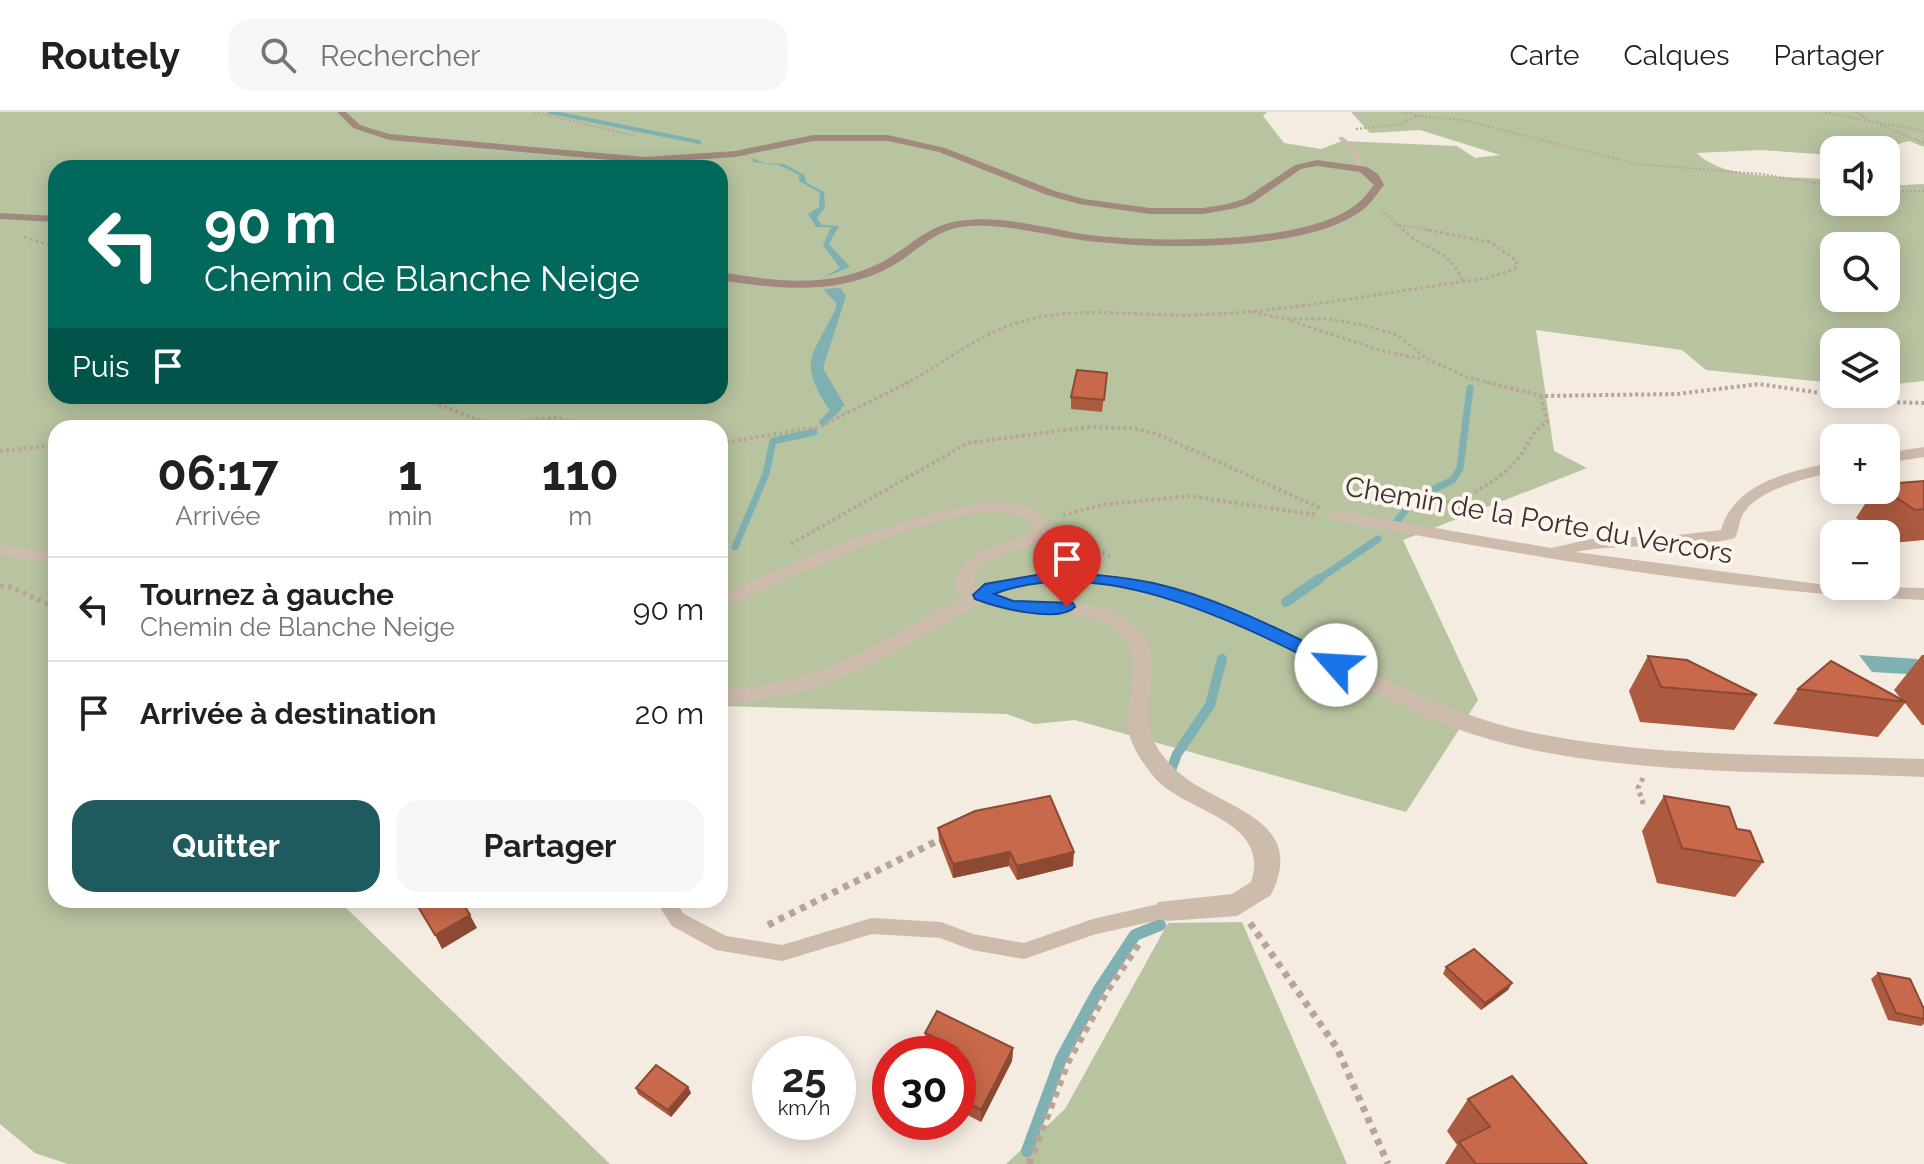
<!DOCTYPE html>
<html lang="fr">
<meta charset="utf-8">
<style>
:root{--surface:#fff;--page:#f6f6f6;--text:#202124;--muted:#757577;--line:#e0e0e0;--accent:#1f5a5e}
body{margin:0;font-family:Raleway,sans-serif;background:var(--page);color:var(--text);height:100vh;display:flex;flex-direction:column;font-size:30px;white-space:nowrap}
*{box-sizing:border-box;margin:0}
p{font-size:26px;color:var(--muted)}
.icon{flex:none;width:44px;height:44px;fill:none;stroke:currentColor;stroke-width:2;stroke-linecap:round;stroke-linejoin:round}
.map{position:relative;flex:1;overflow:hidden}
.drawer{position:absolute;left:48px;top:308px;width:680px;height:488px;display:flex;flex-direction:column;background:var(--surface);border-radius:24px;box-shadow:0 4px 20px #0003}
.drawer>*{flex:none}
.hud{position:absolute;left:48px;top:48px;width:680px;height:244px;border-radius:24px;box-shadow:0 4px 20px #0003;background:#00695c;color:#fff;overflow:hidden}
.controls{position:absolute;left:1820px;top:24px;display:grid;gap:16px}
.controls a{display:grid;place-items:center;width:80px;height:80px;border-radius:16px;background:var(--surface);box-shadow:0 4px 20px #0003;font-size:40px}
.speed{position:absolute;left:752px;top:924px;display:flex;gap:16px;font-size:40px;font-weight:700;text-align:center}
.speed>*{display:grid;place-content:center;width:104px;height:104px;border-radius:50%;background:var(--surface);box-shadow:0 4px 20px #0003;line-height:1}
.speed small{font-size:20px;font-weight:400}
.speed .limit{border:12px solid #d22;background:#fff;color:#111}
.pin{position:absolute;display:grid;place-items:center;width:68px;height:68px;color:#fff;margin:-82px -34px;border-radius:50% 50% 50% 0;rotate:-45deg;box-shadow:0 0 8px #0007}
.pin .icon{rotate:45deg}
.me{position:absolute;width:88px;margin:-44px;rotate:296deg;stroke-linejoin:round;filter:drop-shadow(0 0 6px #0008)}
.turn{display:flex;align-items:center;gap:28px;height:168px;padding:0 24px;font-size:36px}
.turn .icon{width:104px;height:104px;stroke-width:2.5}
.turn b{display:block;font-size:56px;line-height:68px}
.then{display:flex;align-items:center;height:76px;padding:0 24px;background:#0003;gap:16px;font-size:30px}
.eta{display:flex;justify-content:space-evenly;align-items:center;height:136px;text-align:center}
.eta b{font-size:48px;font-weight:700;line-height:56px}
.cta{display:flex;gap:16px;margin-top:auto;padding:16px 24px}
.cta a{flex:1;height:92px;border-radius:24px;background:var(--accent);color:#fff;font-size:32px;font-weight:700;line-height:92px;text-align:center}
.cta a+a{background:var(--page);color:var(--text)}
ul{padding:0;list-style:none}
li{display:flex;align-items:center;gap:24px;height:104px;padding:0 24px;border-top:2px solid var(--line)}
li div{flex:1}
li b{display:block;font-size:30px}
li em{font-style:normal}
header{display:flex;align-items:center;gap:48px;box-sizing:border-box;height:112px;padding:0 40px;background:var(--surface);border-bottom:2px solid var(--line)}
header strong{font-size:38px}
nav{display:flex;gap:44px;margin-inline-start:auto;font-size:28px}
.search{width:560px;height:72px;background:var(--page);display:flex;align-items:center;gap:20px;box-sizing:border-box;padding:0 28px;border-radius:24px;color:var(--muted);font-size:30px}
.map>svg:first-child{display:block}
</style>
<header>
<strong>Routely</strong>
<div class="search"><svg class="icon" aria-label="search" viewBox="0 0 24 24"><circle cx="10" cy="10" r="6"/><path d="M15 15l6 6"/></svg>Rechercher</div>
<nav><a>Carte</a><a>Calques</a><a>Partager</a></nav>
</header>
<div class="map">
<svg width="1924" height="1052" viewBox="0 0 1924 1052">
<rect width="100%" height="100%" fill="#f4ebe1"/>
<g fill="#b8c4a0" fill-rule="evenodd">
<path d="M0,0h1267l-4,4 21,27 37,6 21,-8 115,5 18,12 25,-3 -80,-25 -50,3 -19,-21h573v35l-15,-6 -21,6 -65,-4 8,12 -70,-5 -64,3c28,29 97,22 137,27v22h52v-16l38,-2v197l-38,4v-43h-52v41l-128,-13 -24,-20 -146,-20 18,121 33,17 -184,72 75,160 -72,112 -331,-92 -41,4 -27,-10 -287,-8v-278h-664v472h282l272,264h-542l-33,-11 -35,-29zM56,56h664v228h-664zM1834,134h52v52h-52z"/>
<path d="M1242,810l105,242h-341l59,-55 103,-186z"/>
</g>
<g fill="#7fb0b2">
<path d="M743,42l21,9 20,1 20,11 3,8 17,9 1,16 -8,10 5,7 17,1 -10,18 21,23 -27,11 17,-10 -17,-23 8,-18h-15l-8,-13 11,-7 1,-14 -21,-12v-6l-20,-10 -26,-3 -1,-5 -13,-2z"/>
<path d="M840,176l6,8 -23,72 22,38 -15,5c-33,-51 -18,-53 6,-103v-5l-13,-14z"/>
<path d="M1859,543l58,4 7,8v8l-52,-3z"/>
</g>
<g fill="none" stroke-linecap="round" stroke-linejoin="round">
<path stroke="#7fb0b2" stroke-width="4" d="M550,0l149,30"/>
<g stroke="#7fb0b2" stroke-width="7">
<path d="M823,310l15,-14 -4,-8"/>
<path d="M1397,409l19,-23 37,-18 7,-12 10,-80"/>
<path d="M735,435l31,-73 7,-33 41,-9"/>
<path d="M1316,469l62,-42"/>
</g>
<g stroke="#7fb0b2" stroke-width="10">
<path d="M1286,490l33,-23"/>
<path d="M1170,661l7,-19 33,-49 12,-46"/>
</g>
<path stroke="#7fb0b2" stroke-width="12" d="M1027,1039l34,-92 37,-68 37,-56 25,-10"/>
<g stroke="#b9a596" stroke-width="2" stroke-dasharray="2 2" stroke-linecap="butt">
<path d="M534,0l101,24"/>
<path d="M1821,0l103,19"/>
<path d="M1856,0l12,7"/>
<path d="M1417,4l46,4 174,44 124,10 73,12"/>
<path d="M1881,13l43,18"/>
<path d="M1356,17l45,-5 16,-8 -15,-4"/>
<path d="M1886,80l38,-1"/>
<path d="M1382,98l22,21"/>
<path d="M1395,112l39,7"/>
</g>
<g stroke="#b9a596" stroke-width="3" stroke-dasharray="3 3" stroke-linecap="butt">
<path d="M1402,117c26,25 46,17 61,53"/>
<path d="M24,125l32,10"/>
<path d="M1252,200l35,7h42l38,7 30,9 30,24 40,18 27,7"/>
<path d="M1291,209l92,30 41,8"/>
<path d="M905,272c37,-19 71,-49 112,-61 60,-19 119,-6 181,-8 97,-4 194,-24 290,-37l27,-9 2,-8 -27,-19 -67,-13"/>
</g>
<g stroke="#b9a596" stroke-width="4" stroke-dasharray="3 3" stroke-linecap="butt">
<path d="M1487,270l54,14 136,-2 82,-10 124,18 41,1"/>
<path d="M416,284l68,26"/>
<path d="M290,316l222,-5 41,-5 52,10"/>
<path d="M720,331l99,-16 90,-45"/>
<path d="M0,339l56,-6"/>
<path d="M1423,396c35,-6 70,-21 94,-48 12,-14 13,-28 30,-38l-6,-26"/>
<path d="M1063,403l38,-10 88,-9 128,19"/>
<path d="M1065,421l48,25"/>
<path d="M791,432l177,-101 120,-16 45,1 24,6 163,74"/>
</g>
<g stroke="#b9a596" stroke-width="5" stroke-dasharray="4 4" stroke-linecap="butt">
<path d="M0,474l11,1 45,21"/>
<path d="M1643,666l-5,10 6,18"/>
</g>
<g stroke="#b9a596" stroke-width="7" stroke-dasharray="6 6" stroke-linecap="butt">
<path d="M1250,811l87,125 51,116"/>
<path d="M768,813l177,-88"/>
<path d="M1029,1052l39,-102 39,-71 34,-50"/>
</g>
<g fill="#cdbbac" fill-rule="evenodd">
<path d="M1339,25h4l15,13 4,13 -5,5 -5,-1 3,-4 -2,-11 -14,-13z"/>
<path d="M655,788h19l10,14 42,22 56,9 90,-27 69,4 32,12 51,9 69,-24 74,-17 6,3 3,5 -3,5 -6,3 -74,17 -69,24 -52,-9 -32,-12 -68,-4 -90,27 -66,-11 -44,-24z"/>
</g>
<g fill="#cdbbac" fill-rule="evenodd">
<path d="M1924,335v10l-38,6v-10z"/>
<path d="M1834,350v10c-25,5 -77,18 -91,42 -4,7 -4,16 -8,24 -52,13 -107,4 -160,14l259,34 90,2v12c-198,-8 -392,-44 -587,-79l-9,-5 9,-5 214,37 45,-10 73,-2 52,-6c13,-48 71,-59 113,-68z"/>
<path d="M989,390l42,5 24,22c-22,26 -76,18 -82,56l8,3c171,-73 379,108 544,143 130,28 267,23 399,28v18c-150,-7 -346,2 -485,-55 -116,-48 -314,-183 -441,-127 47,18 89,-7 134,29 36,28 12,66 18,103 2,15 10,26 20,37 37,44 142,48 101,131l-34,21 -70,5 -9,-3 -4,-8 4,-8 74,-8 19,-12c21,-63 -67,-69 -97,-105 -12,-15 -22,-29 -26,-48 -5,-30 19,-69 -7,-94 -37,-36 -94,-14 -139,-32 -89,47 -157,100 -262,100v-14c99,-1 162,-50 245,-93l-11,-8c8,-47 50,-37 81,-59 -4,-4 -9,-10 -14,-12 -52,-27 -233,62 -286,86l-15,1v-12l6,1c85,-39 170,-76 263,-91z"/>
<path d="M0,433l56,8v10l-56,-8z"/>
</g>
<g fill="#a18a7d" fill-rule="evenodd">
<path d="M337,0h9l14,13 29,9 256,23 90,-6 78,-16h75l57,13 110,43 29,8 66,9h53l24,-4 17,-5 51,-34 22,-5 50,7 11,7 6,11c-6,7 -12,17 -19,23 -52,44 -202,41 -267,34 -46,-4 -92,-21 -138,-15 -27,4 -46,27 -68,39 -53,30 -115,23 -172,14v-8c53,9 110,17 160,-9 28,-14 47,-38 79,-42 47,-7 93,10 139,15 62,6 211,9 260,-33 6,-5 11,-12 16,-18l-14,-13 -43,-6 -16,3 -49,34 -20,6 -29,5h-53l-71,-10 -32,-9 -108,-43 -51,-11h-75l-78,16 -90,6 -256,-23 -36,-12z"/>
<path d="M0,101l56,3v6l-56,-3z"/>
</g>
</g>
<g fill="#ac5a40">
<path d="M1107,261l-5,39 -31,-3v-12z"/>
<path d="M1924,369v59l-32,3 -6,-4v-5h-7l-23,-16 18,-28h12z"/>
<path d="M1922,543h2v70h-2l-17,-22 -27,34 -105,-13 25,-35 104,11 -8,-10z"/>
<path d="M1648,544l109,39 -23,35 -94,-8 -11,-31z"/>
<path d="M1664,684l73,33 26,33 -28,35 -78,-14 -15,-52z"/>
<path d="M938,716l135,38 -56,14 -8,-14 -56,12 -14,-37z"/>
<path d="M1446,855l66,16 -4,7 -27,20 -38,-36z"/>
<path d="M1878,861l46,36v15l-3,2 -33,-6 -17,-41z"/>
<path d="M925,921l88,15 -1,13 -31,61 -23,-12v-56h-15l-18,-8z"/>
<path d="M688,975l3,6 -20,24 -33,-23 -2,-6z"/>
<path d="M1468,987l119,65h-142l12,-19 -10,-14z"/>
</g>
<g fill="#8c4a34">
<path d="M1010,740l-1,14 -56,12v-14z"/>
<path d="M1074,740l-1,14 -56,14v-14z"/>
<path d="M470,803l7,13 -35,21 -7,-14z"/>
<path d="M1512,871l-4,7 -27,20 4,-7z"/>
<path d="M1013,936l-1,13 -31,61v-12z"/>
<path d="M688,975l3,6 -20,24 -3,-7z"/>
</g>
<g fill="#c8694b" stroke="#8c4a34" stroke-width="2">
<path d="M1077,258l30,3 -3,27 -33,-3z"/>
<path d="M1924,369v28l-9,1 -30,-20h1v-6z"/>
<path d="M1648,544l39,4 70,35 -96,-8z"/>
<path d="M1831,549l75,41 -108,-13z"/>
<path d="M1050,684l24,56 -57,14 -7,-14 -57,12 -15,-36 37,-17z"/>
<path d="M1664,684l65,11 8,22 13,2 13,31 -81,-14z"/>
<path d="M414,788h47l9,15 -35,20z"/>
<path d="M1474,837l38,34 -27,20 -39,-36z"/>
<path d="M1878,861l32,6 14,30v10l-28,-6z"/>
<path d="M937,899l76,37 -32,62 -23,-12v-44h-5l4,-6 -32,-15z"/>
<path d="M656,953l32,22 -20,23 -32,-22z"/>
<path d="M1512,964l75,88h-111l-17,-22 31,-15 -22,-28z"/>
</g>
<path fill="#1a73e8" stroke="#114b97" stroke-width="2" d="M1054,460c33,2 66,4 99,11 67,15 128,48 190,77l3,5 -3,4h-13c-95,-47 -228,-116 -336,-75l19,7 60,2 2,4c-17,17 -79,0 -100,-8l-2,-4 12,-11z"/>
<g text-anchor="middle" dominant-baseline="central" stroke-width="8" stroke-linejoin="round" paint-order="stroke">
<g font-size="28" fill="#3b302b" stroke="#fbf5ee">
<text transform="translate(1539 408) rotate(10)">Chemin de la Porte du Vercors</text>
</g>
</g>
</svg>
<div class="controls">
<a><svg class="icon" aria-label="sound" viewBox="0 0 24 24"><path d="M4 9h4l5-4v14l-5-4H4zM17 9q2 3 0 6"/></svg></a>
<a><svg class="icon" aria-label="search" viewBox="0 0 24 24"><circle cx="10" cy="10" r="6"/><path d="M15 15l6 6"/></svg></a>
<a><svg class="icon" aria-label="layers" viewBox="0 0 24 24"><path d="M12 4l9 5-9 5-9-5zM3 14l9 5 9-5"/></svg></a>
<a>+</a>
<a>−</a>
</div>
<div class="speed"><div>25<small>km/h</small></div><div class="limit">30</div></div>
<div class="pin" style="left:1067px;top:495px;background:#d93025"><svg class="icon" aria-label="arrive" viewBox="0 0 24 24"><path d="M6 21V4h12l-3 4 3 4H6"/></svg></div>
<svg class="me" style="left:1336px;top:553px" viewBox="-20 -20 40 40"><circle r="19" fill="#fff"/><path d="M0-13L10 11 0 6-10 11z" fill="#1a73e8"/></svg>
<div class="hud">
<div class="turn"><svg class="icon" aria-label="left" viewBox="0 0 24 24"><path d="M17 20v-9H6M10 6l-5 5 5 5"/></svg><div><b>90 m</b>Chemin de Blanche Neige</div></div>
<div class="then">Puis<svg class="icon" aria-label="arrive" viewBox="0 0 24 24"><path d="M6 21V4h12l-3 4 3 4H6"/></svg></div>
</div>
<section class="drawer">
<div class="eta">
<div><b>06:17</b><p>Arrivée</p></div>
<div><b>1</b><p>min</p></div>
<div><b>110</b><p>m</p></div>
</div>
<ul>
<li><svg class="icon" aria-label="left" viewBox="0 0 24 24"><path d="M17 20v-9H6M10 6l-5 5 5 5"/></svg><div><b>Tournez à gauche</b><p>Chemin de Blanche Neige</p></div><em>90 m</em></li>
<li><svg class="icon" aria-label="arrive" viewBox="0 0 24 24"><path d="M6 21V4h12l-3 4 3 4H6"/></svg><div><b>Arrivée à destination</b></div><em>20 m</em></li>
</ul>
<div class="cta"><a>Quitter</a><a>Partager</a></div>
</section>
</div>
